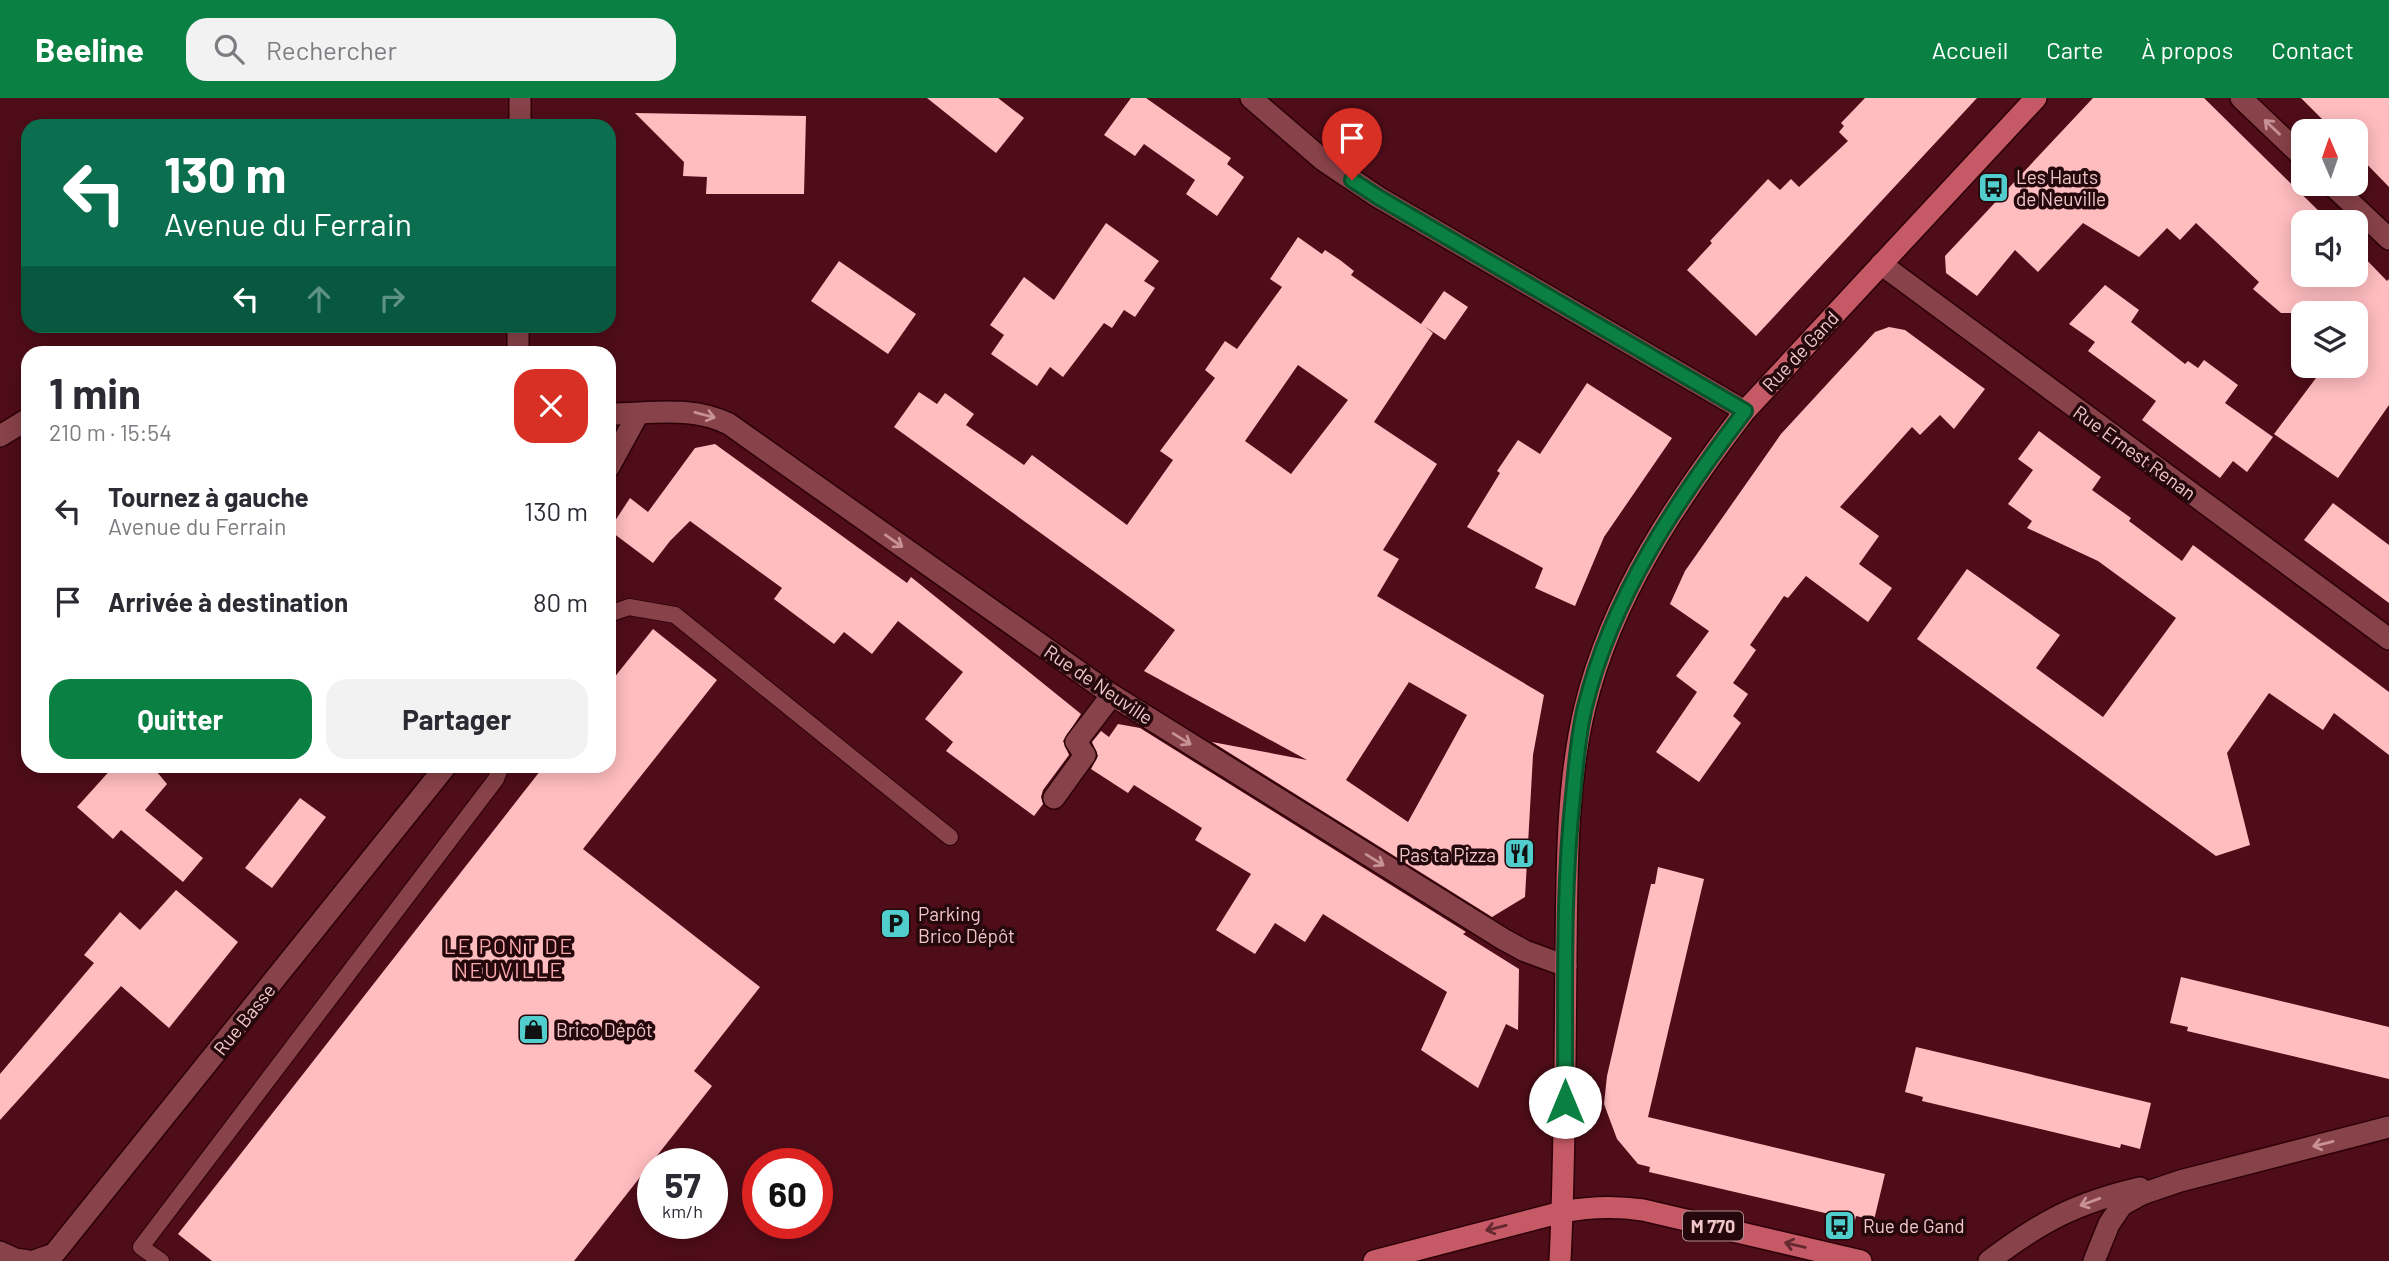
<!DOCTYPE html>
<html lang="fr">
<meta charset="utf-8">
<style>
:root{--surface:#fff;--page:#f2f2f3;--text:#2b2b33;--muted:#7c7c81;--accent:#0b8043}
body{margin:0;font-family:Barlow,sans-serif;background:var(--page);color:var(--text);height:100vh;display:flex;flex-direction:column;font-size:26px;white-space:nowrap}
*{box-sizing:border-box;margin:0}
p{font-size:23px;color:var(--muted)}
.icon{flex:none;width:38px;height:38px;fill:none;stroke:currentColor;stroke-width:2;stroke-linecap:round;stroke-linejoin:round}
.map{position:relative;flex:1;overflow:hidden}
.sheet{position:absolute;left:21px;top:248px;width:595px;height:427px;display:flex;flex-direction:column;background:var(--surface);border-radius:21px;box-shadow:0 4px 18px #0003}
.sheet>*{flex:none}
.guide{position:absolute;left:21px;top:21px;width:595px;height:214px;border-radius:21px;box-shadow:0 4px 18px #0003;background:#0b6e4f;color:#fff;overflow:hidden}
.needle{width:46px;rotate:358deg}
.fabs{position:absolute;left:2291px;top:21px;display:grid;gap:14px}
.fabs a{display:grid;place-items:center;width:77px;height:77px;border-radius:14px;background:var(--surface);box-shadow:0 4px 18px #0003;font-size:35px}
.speed{position:absolute;left:637px;top:1050px;display:flex;gap:14px;font-size:35px;font-weight:700;text-align:center}
.speed>*{display:grid;place-content:center;width:91px;height:91px;border-radius:50%;background:var(--surface);box-shadow:0 4px 18px #0003;line-height:1}
.speed small{font-size:18px;font-weight:400}
.speed .limit{border:10px solid #d22;background:#fff;color:#111}
.pin{position:absolute;display:grid;place-items:center;width:60px;height:60px;color:#fff;margin:-72px -30px;border-radius:50% 50% 50% 0;rotate:-45deg;box-shadow:0 0 7px #0007}
.pin .icon{rotate:45deg}
.me{position:absolute;width:77px;margin:-38px;rotate:0deg;stroke-linejoin:round;filter:drop-shadow(0 0 5px #0008)}
.turn{display:flex;align-items:center;gap:24px;height:147px;padding:0 28px;font-size:32px}
.turn .icon{width:91px;height:91px;stroke-width:2.5}
.turn b{display:block;font-size:49px;line-height:60px}
.lanes{display:flex;align-items:center;height:66px;padding:0 28px;background:#0003;justify-content:center;gap:35px;direction:ltr}
.lanes .off{opacity:.35}
.round{display:grid;place-items:center;flex:none;width:74px;height:74px;border-radius:21px;background:var(--page)}
.head{display:flex;align-items:center;justify-content:space-between;height:119px;padding:0 28px}
h1{font-size:42px;font-weight:700;line-height:52px}
.action{display:flex;gap:14px;margin-top:auto;padding:14px 28px}
.action a{flex:1;height:80px;border-radius:21px;background:var(--accent);color:#fff;font-size:28px;font-weight:700;line-height:80px;text-align:center}
.action a+a{background:var(--page);color:var(--text)}
ul{padding:0;list-style:none}
li{display:flex;align-items:center;gap:21px;height:91px;padding:0 28px}
li div{flex:1}
li b{display:block;font-size:26px}
li em{font-style:normal}
header{display:flex;align-items:center;gap:42px;box-sizing:border-box;height:98px;padding:0 35px;background:var(--accent);color:#fff}
header strong{font-size:33px}
nav{display:flex;gap:38px;margin-inline-start:auto;font-size:24px}
.search{width:490px;height:63px;background:var(--page);display:flex;align-items:center;gap:18px;box-sizing:border-box;padding:0 24px;border-radius:21px;color:var(--muted);font-size:26px}
.map>svg:first-child{display:block}
</style>
<header>
<strong>Beeline</strong>
<div class="search"><svg class="icon" aria-label="search" viewBox="0 0 24 24"><circle cx="10" cy="10" r="6"/><path d="M15 15l6 6"/></svg>Rechercher</div>
<nav><a>Accueil</a><a>Carte</a><a>À propos</a><a>Contact</a></nav>
</header>
<div class="map">
<svg width="2389" height="1163" viewBox="0 0 2389 1163">
<rect width="100%" height="100%" fill="#4f0d19"/>
<g fill="#ffbdc0" fill-rule="evenodd">
<path d="M927,0h71l26,20 -28,35z"/>
<path d="M1131,0h15l85,60 -4,6 17,13 -27,39 -31,-22 9,-14 -51,-36 -9,12 -31,-21z"/>
<path d="M1865,0h112l-221,238 -69,-66 25,-27 -2,-2 58,-62 12,11 11,-11 8,8 49,-46 -9,-9 5,-6 -3,-3z"/>
<path d="M2093,0h111l126,124h-27v53h53v-26l31,32 2,-2v126l-51,73 -64,-44 51,-68h31v-42l8,-11h-83l-28,-24 6,-7 -63,-59 -16,17 -13,-12 -28,29 -56,-34 -45,49 -23,-22 -38,46 -31,-23 -1,-17z"/>
<path d="M2301,0h88v89l-33,-34v-22h-22z"/>
<path d="M635,15l171,3 -2,78h-98l1,-17 -24,-1 1,-14z"/>
<path d="M1106,125l53,38 -15,20 11,7 -20,29 -11,-7 -12,18 -8,-5 -41,54 -13,-10 -13,19 -46,-32 13,-19 -14,-10 34,-48 30,23z"/>
<path d="M1298,139l24,17 3,-4 15,10 14,11 -3,4 70,49 23,-33 24,16 -23,33 -21,-14 9,7 -59,89 63,42 -54,86 16,9 -22,37 167,99 -11,60 -8,142 -33,20 -280,-175 95,18 -163,-89 31,-41 -281,-203 25,-35 18,12 8,-11 29,21 -8,11 58,40 8,-10 95,70 46,-65 -13,-9 55,-73 -10,-8 20,-29 12,8 45,-62 -12,-8zM1298,267l50,35 -57,74 -46,-33zM1409,584l58,33 -59,107 -62,-42z"/>
<path d="M839,163l77,53 -28,40 -77,-53z"/>
<path d="M2105,187l34,25 -8,12 54,42 3,-3 10,7 6,-8 34,25 -13,18 48,34 -26,35 -14,-11 -13,17 -78,-58 14,-19 -68,-50 7,-9 -26,-18z"/>
<path d="M1889,229l16,3 80,59 -31,40 -14,-14 -20,20 -8,-8 -72,80 39,29 -20,28 33,24 -24,34 -62,-46 -18,22 -4,-2 -34,49 6,5 -23,33 15,11 -15,22 8,7 -42,59 -43,-30 41,-60 -21,-16 33,-45 -39,-27 15,-33 96,-137 94,-102z"/>
<path d="M1587,285l85,55 -68,99 -29,69 -40,-18 8,-20 -76,-41 33,-54 -3,-2 21,-31 22,14z"/>
<path d="M2039,333l62,46 -9,13 39,28 -2,3 53,40 11,-16 196,147v63l-55,-42 -11,17 -54,-37 -42,60 23,92 -34,11 -299,-217 50,-70 93,66 -24,33 67,49 73,-99 -78,-57 -71,-33 5,-7 -24,-17 25,-34 -15,-11z"/>
<path d="M715,346l192,139 4,-6 170,137 -18,27 6,14 -26,35 -2,7 2,7 -9,12 -88,-65 7,-9 -28,-23 38,-47 -65,-51 -26,33 -28,-22 -10,12 -60,-45 8,-11 -92,-67 -20,20 -17,22 -44,-33 21,-32 18,14 47,-64z"/>
<path d="M2333,405l56,42v58l-85,-63z"/>
<path d="M653,531l64,51 -134,169 177,138 -66,84 18,15 -138,175h-362l-34,-27 366,-468h65v-82z"/>
<path d="M1118,626l22,4 326,204 -3,2 56,35 -1,61 -12,-6 -28,64 -57,-38 26,-58 -124,-78 -18,28 -30,-19 -20,31 -39,-24 35,-56 -56,-34 7,-12 -68,-43 -6,8 -37,-24 7,-13 -6,-14 9,-11 8,6z"/>
<path d="M114,668h38l15,18 -22,26 58,48 -20,24 -62,-52 -8,9 -36,-32z"/>
<path d="M300,700l26,19 -54,71 -27,-20z"/>
<path d="M1658,769l46,12 -56,238 237,57 -11,46 -18,-4 -1,4 -206,-48 1,-5 -12,-3 -21,-25 -13,-35 3,-28 44,-192h4z"/>
<path d="M176,792l62,52 -69,86 -48,-42 -121,134v-46l94,-111 -10,-8 36,-43 20,18z"/>
<path d="M2181,879l208,50v52l-202,-48 1,-4 -18,-4z"/>
<path d="M1916,949l235,56 -11,46 -19,-5 -1,4 -198,-47 1,-4 -18,-5z"/>
</g>
<g fill="none" stroke-linecap="round" stroke-linejoin="round">
<defs>
<g id="lane">
<path d="M609,516l20,-7 46,8 275,222"/>
<path d="M161,1163l-20,-14 355,-468 5,-13"/>
</g>
<g id="street">
<path d="M1251,0l72,62 55,37 367,214"/>
<path d="M2241,0l62,59"/>
<path d="M520,28v-28"/>
<path d="M2331,86l58,55"/>
<path d="M1881,166l508,375"/>
<path d="M518,256v-28"/>
<path d="M609,316c41,0 82,-9 120,10l383,271 391,244 22,12 41,15"/>
<path d="M0,338l28,-17"/>
<path d="M609,369l29,-53"/>
<path d="M1054,700l31,-43 -9,-13 36,-47"/>
<path d="M0,1154l15,7 13,2"/>
<path d="M34,1163l20,-7 392,-488"/>
<path d="M1989,1163c53,-40 87,-58 151,-73"/>
<path d="M2094,1163l15,-37 13,-19 20,-11 38,-13 209,-54"/>
</g>
<g id="primary">
<path d="M1374,1163l188,-49c27,-5 53,-6 81,-2l218,51"/>
<path d="M1560,1163c5,-102 5,-204 6,-307 1,-80 0,-169 19,-247 27,-111 92,-207 160,-296l291,-313"/>
</g>
</defs>
<use href="#lane" stroke="#2c0007" stroke-width="18"/>
<use href="#street" stroke="#2c0007" stroke-width="24"/>
<use href="#primary" stroke="#2c0007" stroke-width="24"/>
<use href="#lane" stroke="#884249" stroke-width="16"/>
<use href="#street" stroke="#884249" stroke-width="21"/>
<use href="#primary" stroke="#c55965" stroke-width="21"/>
</g>
<defs><path id="oneway-shaft" d="M-6 0H5M1.5-3L5.5 0L1.5 3" fill="none" stroke-width="1.6" stroke-linecap="round" stroke-linejoin="round" transform="scale(1.75)"/></defs>
<g stroke="#c79195">
<use href="#oneway-shaft" transform="translate(2272 29) rotate(-136)"/>
<use href="#oneway-shaft" transform="translate(705 317) rotate(15)"/>
<use href="#oneway-shaft" transform="translate(894 443) rotate(35)"/>
<use href="#oneway-shaft" transform="translate(1182 641) rotate(32)"/>
<use href="#oneway-shaft" transform="translate(1375 762) rotate(32)"/>
<use href="#oneway-shaft" transform="translate(2323 1046) rotate(166)"/>
<use href="#oneway-shaft" transform="translate(2090 1104) rotate(160)"/>
</g>
<g stroke="#64282f">
<use href="#oneway-shaft" transform="translate(1496 1130) rotate(166)"/>
<use href="#oneway-shaft" transform="translate(1795 1147) rotate(-167)"/>
</g>
<g fill="none" stroke-linecap="round" stroke-linejoin="round">
<defs>
<path id="route" d="M1352,82l26,17 367,214c-68,89 -133,185 -160,296 -7,28 -9,59 -12,89 -11,101 -7,204 -8,306"/>
</defs>
<use href="#route" stroke="#07532c" stroke-width="18"/>
<use href="#route" stroke="#0b8043" stroke-width="12"/>
</g>
<defs>
<symbol id="bus-square" viewBox="-11 -11 22 22"><rect x="-9" y="-9" width="18" height="18" rx="4" fill="#52cdcd" stroke="#24080b"/><path d="M-5-6H5V4H4V6H2V4H-2V6H-4V4H-5ZM-3.5-4V0h7V-4ZM-3.5 1.2v1.5H-2V1.2ZM2 1.2v1.5H3.5V1.2Z" fill="#111"/></symbol>
<symbol id="restaurant-square" viewBox="-11 -11 22 22"><rect x="-9" y="-9" width="18" height="18" rx="4" fill="#52cdcd" stroke="#24080b"/><path d="M-5-6h1v4h1v-4h1v4h1v-4h1v5L-1.5 .5V6h-2V.5L-5-1ZM5-6V6H3V1.5H1.5Q1.5-4 5-6Z" fill="#111"/></symbol>
<symbol id="parking-square" viewBox="-11 -11 22 22"><rect x="-9" y="-9" width="18" height="18" rx="4" fill="#52cdcd" stroke="#24080b"/><path d="M-3.5-5.5H1a3.5 3.5 0 0 1 0 7H-1V5.5H-3.5ZM-1-3.4V-.6H.8a1.4 1.4 0 0 0 0-2.8Z" fill="#111"/></symbol>
<symbol id="shop-square" viewBox="-11 -11 22 22"><rect x="-9" y="-9" width="18" height="18" rx="4" fill="#52cdcd" stroke="#24080b"/><path d="M-5-2.5h2.3a2.7 3.5 0 0 1 5.4 0H5L5.5 6h-11ZM-1.5-2.5h3a1.5 2.3 0 0 0-3 0Z" fill="#111"/></symbol>
</defs>
<g fill-rule="evenodd">
<use href="#bus-square" x="1976" y="72" width="35" height="35"/>
<use href="#restaurant-square" x="1502" y="738" width="35" height="35"/>
<use href="#parking-square" x="878" y="808" width="35" height="35"/>
<use href="#shop-square" x="516" y="914" width="35" height="35"/>
<use href="#bus-square" x="1822" y="1110" width="35" height="35"/>
</g>
<g text-anchor="middle" dominant-baseline="central" stroke-width="7" stroke-linejoin="round" paint-order="stroke">
<rect fill="#24080b" stroke="#b48d8f" stroke-width="2" x="1683" y="1113.5" width="60" height="29" rx="5"/>
<g font-size="18" font-weight="bold" fill="#f1c6c8">
<text x="1713" y="1128">M 770</text>
</g>
<g font-size="19" fill="#f1c6c8" stroke="#24080b" text-anchor="start">
<text x="2016" y="78">Les Hauts<tspan x="2016" dy="22">de Neuville</tspan></text>
<text x="1496" y="756" text-anchor="end">Pas ta Pizza</text>
<text x="918" y="815">Parking<tspan x="918" dy="22">Brico Dépôt</tspan></text>
<text x="556" y="931">Brico Dépôt</text>
<text x="1863" y="1127">Rue de Gand</text>
</g>
<g font-size="19" fill="#f1c6c8" stroke="#24080b">
<text transform="translate(1800 253) rotate(-47)">Rue de Gand</text>
<text transform="translate(2135 354) rotate(36)">Rue Ernest Renan</text>
<text transform="translate(1099 586) rotate(34)">Rue de Neuville</text>
<text transform="translate(244 921) rotate(-51)">Rue Basse</text>
</g>
<g font-size="21" letter-spacing="2" fill="#f8a7ac" stroke="#24080b">
<text x="509" y="847">LE PONT DE<tspan x="509" dy="24">NEUVILLE</tspan></text>
</g>
</g>
</svg>
<div class="fabs">
<a><svg class="needle" viewBox="-14 -14 28 28"><path d="M0-13l5 13h-10z" fill="#e53935"/><path d="M0 13l5-13h-10z" fill="#7c7c81"/></svg></a>
<a><svg class="icon" aria-label="sound" viewBox="0 0 24 24"><path d="M4 9h4l5-4v14l-5-4H4zM17 9q2 3 0 6"/></svg></a>
<a><svg class="icon" aria-label="layers" viewBox="0 0 24 24"><path d="M12 4l9 5-9 5-9-5zM3 14l9 5 9-5"/></svg></a>
</div>
<div class="speed"><div>57<small>km/h</small></div><div class="limit">60</div></div>
<div class="pin" style="left:1352px;top:82px;background:#d93025"><svg class="icon" aria-label="arrive" viewBox="0 0 24 24"><path d="M6 21V4h12l-3 4 3 4H6"/></svg></div>
<svg class="me" style="left:1565px;top:1004px" viewBox="-20 -20 40 40"><circle r="19" fill="#fff"/><path d="M0-13L10 11 0 6-10 11z" fill="#0b8043"/></svg>
<div class="guide">
<div class="turn"><svg class="icon" aria-label="left" viewBox="0 0 24 24"><path d="M17 20v-9H6M10 6l-5 5 5 5"/></svg><div><b>130 m</b>Avenue du Ferrain</div></div>
<div class="lanes"><svg class="icon" aria-label="left" viewBox="0 0 24 24"><path d="M17 20v-9H6M10 6l-5 5 5 5"/></svg><svg class="icon off" aria-label="ahead" viewBox="0 0 24 24"><path d="M12 20V5M6 11l6-6 6 6"/></svg><svg class="icon off" aria-label="right" viewBox="0 0 24 24"><path d="M7 20v-9h11M14 6l5 5-5 5"/></svg></div>
</div>
<section class="sheet">
<div class="head"><div><h1>1 min</h1><p>210 m · 15:54</p></div><a class="round" style="background:#d93025;color:#fff"><svg class="icon" aria-label="close" viewBox="0 0 24 24"><path d="M6 6l12 12M18 6L6 18"/></svg></a></div>
<ul>
<li><svg class="icon" aria-label="left" viewBox="0 0 24 24"><path d="M17 20v-9H6M10 6l-5 5 5 5"/></svg><div><b>Tournez à gauche</b><p>Avenue du Ferrain</p></div><em>130 m</em></li>
<li><svg class="icon" aria-label="arrive" viewBox="0 0 24 24"><path d="M6 21V4h12l-3 4 3 4H6"/></svg><div><b>Arrivée à destination</b></div><em>80 m</em></li>
</ul>
<div class="action"><a>Quitter</a><a>Partager</a></div>
</section>
</div>
